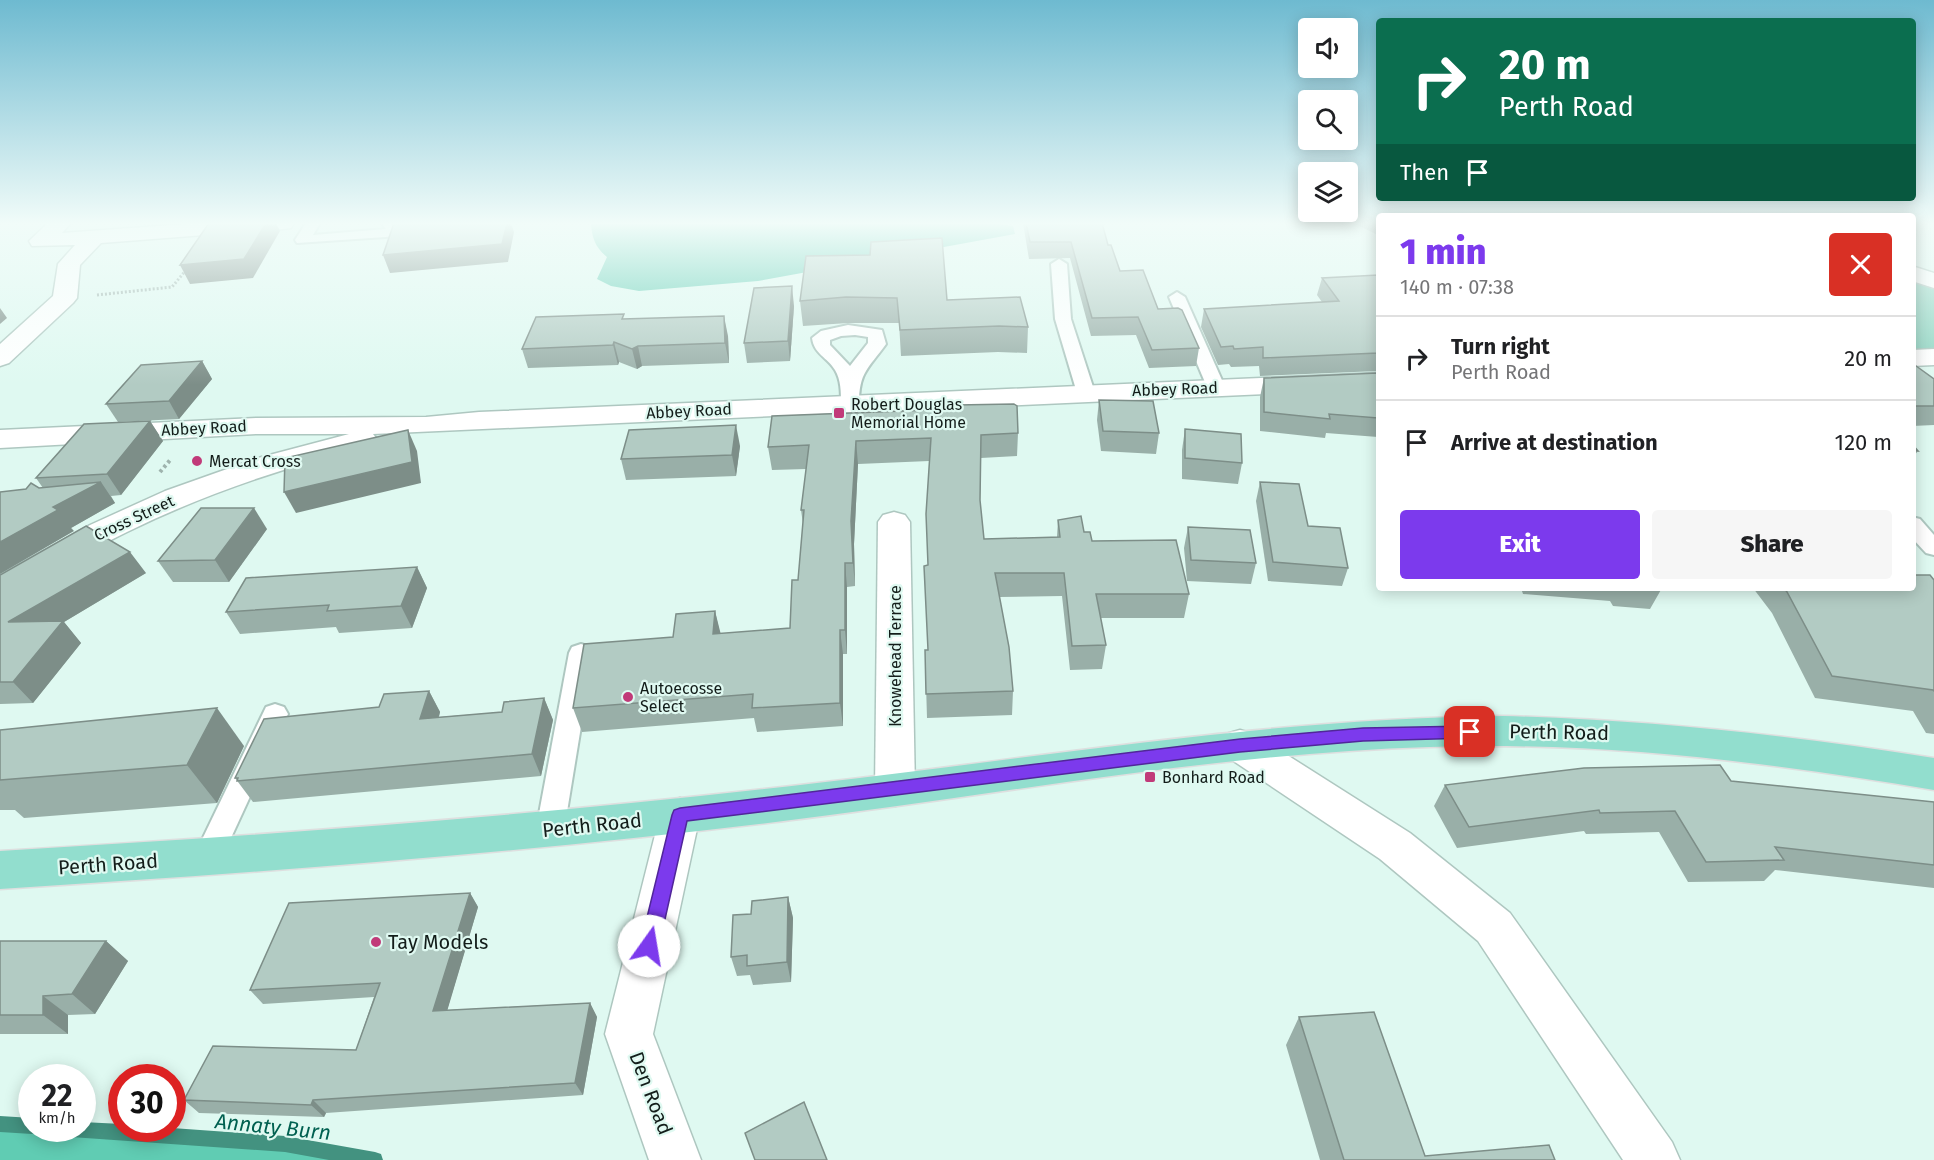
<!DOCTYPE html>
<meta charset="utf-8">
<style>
:root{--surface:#fff;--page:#f6f6f6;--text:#202124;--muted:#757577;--line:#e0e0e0;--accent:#7c3aed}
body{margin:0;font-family:"Fira Sans",sans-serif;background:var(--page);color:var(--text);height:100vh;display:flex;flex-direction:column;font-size:22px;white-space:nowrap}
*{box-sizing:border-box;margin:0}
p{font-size:20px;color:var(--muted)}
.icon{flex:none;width:33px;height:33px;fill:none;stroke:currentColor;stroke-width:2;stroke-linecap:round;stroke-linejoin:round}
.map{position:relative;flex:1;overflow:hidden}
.drawer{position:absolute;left:1376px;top:213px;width:540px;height:378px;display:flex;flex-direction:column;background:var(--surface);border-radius:6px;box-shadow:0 3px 15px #0003}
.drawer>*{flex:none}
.guide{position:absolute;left:1376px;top:18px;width:540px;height:183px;border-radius:6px;box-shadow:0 3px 15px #0003;background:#0b6e4f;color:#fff;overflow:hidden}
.controls{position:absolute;left:1298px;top:18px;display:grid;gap:12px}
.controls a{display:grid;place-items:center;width:60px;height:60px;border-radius:6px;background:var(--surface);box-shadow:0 3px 15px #0003;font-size:30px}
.speed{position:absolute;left:18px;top:1064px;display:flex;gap:12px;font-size:30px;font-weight:700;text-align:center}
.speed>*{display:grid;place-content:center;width:78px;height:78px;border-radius:50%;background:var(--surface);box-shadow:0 3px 15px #0003;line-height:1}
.speed small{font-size:15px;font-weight:400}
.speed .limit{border:9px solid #d22;background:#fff;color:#111}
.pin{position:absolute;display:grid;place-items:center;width:51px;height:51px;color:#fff;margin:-26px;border-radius:12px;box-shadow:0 3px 9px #0006}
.me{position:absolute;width:66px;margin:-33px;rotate:13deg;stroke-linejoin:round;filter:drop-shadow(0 0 4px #0008)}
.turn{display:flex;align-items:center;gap:21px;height:126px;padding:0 24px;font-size:27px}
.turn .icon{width:78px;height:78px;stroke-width:2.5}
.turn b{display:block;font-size:42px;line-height:51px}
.then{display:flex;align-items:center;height:57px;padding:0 24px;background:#0003;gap:12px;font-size:22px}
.round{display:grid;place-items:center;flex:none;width:63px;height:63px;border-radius:6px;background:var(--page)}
.summary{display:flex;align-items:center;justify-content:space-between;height:102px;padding:0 24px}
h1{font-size:36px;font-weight:800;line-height:45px;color:var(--accent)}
.button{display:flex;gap:12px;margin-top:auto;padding:12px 24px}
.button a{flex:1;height:69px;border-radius:6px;background:var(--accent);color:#fff;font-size:24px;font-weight:800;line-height:69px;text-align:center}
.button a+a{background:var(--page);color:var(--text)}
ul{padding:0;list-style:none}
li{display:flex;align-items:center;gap:18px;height:84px;padding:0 24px;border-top:2px solid var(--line)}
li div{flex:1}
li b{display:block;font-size:22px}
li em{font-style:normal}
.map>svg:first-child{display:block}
</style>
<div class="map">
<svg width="1934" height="1160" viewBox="0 0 1934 1160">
<rect width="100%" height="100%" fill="#dff9f1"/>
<path fill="#8dd3c0" d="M1912,281l22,8v67l-21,1z"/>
<g fill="#60ccb3">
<path d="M591,223h403l19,3 2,8 -257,47 -119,10 -28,-5 -14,-7 10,-22c-12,-10 -15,-19 -16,-34z"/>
<path d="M0,1124l285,20 90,16h-375z"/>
</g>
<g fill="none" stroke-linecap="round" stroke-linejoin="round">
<g fill="#439280" fill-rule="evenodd">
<path d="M0,1116l32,2v10h7l-1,4 -6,2 -32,-2z"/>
<path d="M82,1122l40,2v4h50l113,8 90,16 6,2 2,6h-54l-44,-8 -228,-16 -6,-2 -2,-6h33z"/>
</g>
<defs>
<g id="lane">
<path d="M306,223h14l-7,12 73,-6 -5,-6h16l10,9 -7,4 -103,7 -2,-3z"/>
<path d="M1059,259l8,5 4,55 24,74 -9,5 -9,-5 -22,-74 -4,-55z"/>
<path d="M1177,292l8,5 40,90 -3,4h-12l-3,-4 -38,-90z"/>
<path d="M848,325l34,5 4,14c-18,25 -27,28 -27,60l-9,6 -9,-6c0,-12 0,-24 -6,-34 -8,-13 -21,-16 -23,-32l9,-7zM855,335l13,2v6l-18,23 -20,-21v-5l11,-4z"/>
<path d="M1912,517l8,2 14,16v20l-8,-2 -14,-15z"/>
<path d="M581,644l9,3 3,6 -29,177 -4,8 -10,4 -10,-4 -4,-8 33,-177 3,-6z"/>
<path d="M275,704l9,3 4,7 -70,152 -10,4 -10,-4 -4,-9 4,-9 68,-141z"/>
</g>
<g id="street">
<path d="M48,223h23l-9,10 138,-10h94l-3,5 -8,1 -182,14 -21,22 -3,33 -4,5 -64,60 -9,3v-22l53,-48 5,-32 17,-19 -43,1 -3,-5z"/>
<path d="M1912,266l22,7v15l-22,-7z"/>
<path d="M1934,349v16l-22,1v-16z"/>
<path d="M1378,373v16l-1005,45 4,5 -4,6c-85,21 -167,48 -246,87 -39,19 -77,43 -115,65l-12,3v-25l90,-50 75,-34 93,-33 91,-24h-93l-256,14v-18l256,-12 170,-1 53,-5z"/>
<path d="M894,512l11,3 5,7 5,268 -6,12 -14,4 -14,-4 -6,-12 3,-268 5,-7z"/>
<path d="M1240,730l14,4 156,99 100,80 162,229 8,18h-57l-145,-219 -98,-82 -154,-103 -5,-11 5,-11z"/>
<path d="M680,798l14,5 6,12 -47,219 48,126h-52l-44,-126 55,-219 6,-12z"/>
</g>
<path id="primary" d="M1504,716c145,4 287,19 430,42v32c-167,-28 -336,-49 -505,-43 -225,7 -447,51 -670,77 -252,30 -505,49 -759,65v-38c273,-16 545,-36 817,-68 229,-26 456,-65 687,-67z"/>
</defs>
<use href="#lane" stroke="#aec7c0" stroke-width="4"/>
<use href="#street" stroke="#aec7c0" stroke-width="3"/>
<use href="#primary" stroke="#dedfdf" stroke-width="3"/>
<path stroke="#9eb3ad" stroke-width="3" stroke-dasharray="2 2" stroke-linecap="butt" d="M97,295l75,-8 14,-17"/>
<path stroke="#9eb3ad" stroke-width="4" stroke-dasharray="3 3" stroke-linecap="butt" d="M160,472l11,-13"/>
<use href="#lane" fill="#fff" fill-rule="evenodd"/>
<use href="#street" fill="#fff" fill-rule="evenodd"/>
<use href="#primary" fill="#92dece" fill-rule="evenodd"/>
</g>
<g fill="#99afa8">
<path d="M1023,223h79l6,22 12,26 38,38 41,39 -3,18 -47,2 -13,-33 -45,1 -21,-78 -41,1z"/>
<path d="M1353,223h25v12z"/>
<path d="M806,256l141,44 81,27 -1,26 -29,-1 -97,4 -2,-33h-51l-45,3 -3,-25z"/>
<path d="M1378,275v96l-118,5 -1,-10 -28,1 -2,-3 -11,1 -17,-38 3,-18 118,-7 -5,-7 5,-17z"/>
<path d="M794,306l-4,55 -43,2 -3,-20z"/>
<path d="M625,319l103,17 1,27 -87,3 -5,3 -18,-7 -1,3 -90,3 -6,-19z"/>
<path d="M202,361l10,18 -33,40 -61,3 -12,-18z"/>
<path d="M1912,363l22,16v46l-22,1z"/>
<path d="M1378,373v64l-52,-4 -1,5 -65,-7v-34l4,-19z"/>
<path d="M1099,400l60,33 -3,21 -55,-3 -4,-31z"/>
<path d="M772,416l246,17 -1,23 -36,2 -1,44 4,37 73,-2 1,-17 26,12 8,9 97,53 -5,24h-84l6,27 -4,24 -32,1 -8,-74 -63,1 14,94 -1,24 -85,3 -2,-68h3v-85l1,-104 -71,3 -4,80 1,42 -8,1v67h-4v72l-86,6 -3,-14 -172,14 -9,-24 100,-71 42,-26 5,23 70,-6 8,-48 5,-56 -2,-14 5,-41 -34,1 -4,-23z"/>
<path d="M150,421l13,20 -42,54 -10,1 4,7 -44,25 3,3 -35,-43h4l-7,-10z"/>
<path d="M1185,429l57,34 -4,21 -56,-5v-29z"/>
<path d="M1912,444l6,7 -6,7z"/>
<path d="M740,446l-4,30 -110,4 -5,-21z"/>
<path d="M1260,482l88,86 -6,18 -74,-5 -12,-80z"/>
<path d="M1188,527l68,36 -5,21 -64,-3 -3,-33z"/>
<path d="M267,529l-38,53h-56l-15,-21z"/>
<path d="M417,567l10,21 -15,40 -73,5 -3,-6 -96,7 -14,-22z"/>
<path d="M146,573l-82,49 17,21 -48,60 -33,1v-129z"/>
<path d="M1934,580v154l-8,-1 -13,-22 -98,-13 -43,-85 -19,-25h159z"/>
<path d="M1521,588h141l-12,21 -37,-3 -3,-5 -87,-7z"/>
<path d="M429,691l11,21 -1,5 63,-5 42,-14 9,22 -12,56 -288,26 -18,-24 144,-71z"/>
<path d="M0,730l244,16 -27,57 -193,15 -9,-8h-15z"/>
<path d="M1731,781l203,21v86l-159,-18 -11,11 -76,1 -29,-50 -73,2 -2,-3 -127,17 -23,-42 11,-21z"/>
<path d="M470,893l8,14 -31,103 143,-7 7,14 -14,78 -257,18 -2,4 -125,-4 -15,-13 172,-50 18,-53 -111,7 -13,-14z"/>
<path d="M788,897l5,21 -2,64 -38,3 -3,-10 -13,1 -6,-19 20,-43z"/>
<path d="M0,941h106l22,20 -33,53 -27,1v19h-68z"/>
<path d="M1299,1017l126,139 130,4h-235l-34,-115z"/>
</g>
<g fill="#7d8e88">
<path d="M266,223h10l4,8 -27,47 -63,6 -10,-19z"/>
<path d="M507,223h4l3,9 -6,30 -118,11 -7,-18z"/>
<path d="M792,286l2,20 -4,55 -2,-20z"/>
<path d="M0,308l7,10 -7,6z"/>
<path d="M724,316l4,20 1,27 -4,-20z"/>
<path d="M614,342l5,20 -1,3 -5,-20z"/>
<path d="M638,346l4,20 -5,3 -5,-20z"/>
<path d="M202,361l10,18 -33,40 -10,-18z"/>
<path d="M150,421l13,20 -42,54 -14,-21z"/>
<path d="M736,425l4,21 -4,30 -4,-21z"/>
<path d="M408,430l9,21 4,32 -125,30 -12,-21z"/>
<path d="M856,441l2,23 -4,80 1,42 -2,-23 -2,-42z"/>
<path d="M101,482l14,21 -44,25 3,3 -74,43v-32l53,-35z"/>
<path d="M254,508l13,21 -38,53 -14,-22z"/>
<path d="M130,552l16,21 -82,49 17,21 -48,60 -20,-21 -5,-60z"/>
<path d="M845,563l2,24v67l-2,-24z"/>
<path d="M417,567l10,21 -15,40 -11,-22z"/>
<path d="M715,611l6,24 -8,-1z"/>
<path d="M840,630l3,24v72l-3,-23z"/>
<path d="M429,691l11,21 -8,28 -12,-21z"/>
<path d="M544,698l9,22 -12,56 -9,-22z"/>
<path d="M217,708l27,38 -27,57 -30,-38z"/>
<path d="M470,893l8,14 -35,118 -10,-14z"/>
<path d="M788,897l5,21 -2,64 -4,-20z"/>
<path d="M106,941l22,20 -33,53 -23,-20z"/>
<path d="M43,996l25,19v19l-25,-19z"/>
<path d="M590,1003l7,14 -14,78 -8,-12z"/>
<path d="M313,1100l13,13 -2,4 -13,-12z"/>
</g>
<g fill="#b2cbc3" stroke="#7d8e88" stroke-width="1.5">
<path d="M209,223h57l-22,36 -64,6z"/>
<path d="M394,223h113l-5,21 -119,11z"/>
<path d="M1026,223h76l6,22h3l9,26 23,-1 15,39 20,-1 4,2 17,38 -47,2 -14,-33 -46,1 -21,-76h-41z"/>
<path d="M942,238l5,62 73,-3 8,30 -29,-1 -99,4 -3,-32 -51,-1 -46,4 6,-45 64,-1 1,-13z"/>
<path d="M1378,275v78l-115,5v-11l-29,2 -1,-3 -12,1 -17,-38 135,-8 -17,-23z"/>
<path d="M792,286l-4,55 -44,2 10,-55z"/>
<path d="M624,314l-2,5 102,-3 1,27 -87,3 -6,3 -18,-7 -1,3 -91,4 14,-32z"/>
<path d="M202,361l-33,40 -63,3 35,-39z"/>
<path d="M1912,363l22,16v27h-22z"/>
<path d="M1378,373v45l-49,-4 1,5 -66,-7v-34z"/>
<path d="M1099,400l54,1 6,32 -56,-2z"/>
<path d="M1014,404l3,2 1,27 -37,2 -1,65 4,39 76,-2 -2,-17 23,-4 3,16h6l2,9 84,-1 13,54h-93l10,51 -34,1 -8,-73h-69l14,74 4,44 -87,3 -1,-44h3l-4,-84 4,-1 -2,-51 5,-76 -75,3 -5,80 2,42h-8v67h-5v73l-88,5 1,-14 -180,14 11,-64 89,-7 3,-23 39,-3 -2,23 77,-6 2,-48h6l6,-70h-3l8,-65 -41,2 4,-31 184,-7v-4z"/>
<path d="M150,421l-43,53 -71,4 48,-54z"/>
<path d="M736,425l-4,30 -111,4 8,-29z"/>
<path d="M1185,429l56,5 1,29 -57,-5z"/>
<path d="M408,430l4,32 -128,30 1,-34z"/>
<path d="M1912,444l6,7 -6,-1z"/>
<path d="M101,482l-48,25 5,3 -58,32v-50l26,-3 5,-6 8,5z"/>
<path d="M1260,482l39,2 9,42 32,2 8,40 -75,-6z"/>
<path d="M201,508h53l-39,52 -57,1z"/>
<path d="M86,526l44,26 -122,70 55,-1 -50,61h-13v-107z"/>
<path d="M1188,527l62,3 6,33 -65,-3z"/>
<path d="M417,567l-16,39 -74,5 2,-6 -103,7 20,-34z"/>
<path d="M1912,575h18l4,5v111l-1,-1 -101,-14 -45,-84 -3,-4h128z"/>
<path d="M429,691l-9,28 82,-7 2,-10 40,-4 -12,56 -295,27 1,-3h-3l29,-59 115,-12 5,-13z"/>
<path d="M217,708l-30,57 -187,15v-50z"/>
<path d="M1720,765l11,16 203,21v63l-159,-18 9,13 -78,2 -31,-51 -75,2 -1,-3 -130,17 -24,-42 139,-17z"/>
<path d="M470,893l-37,118 157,-8 -15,80 -262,17 -2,5 -127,-5 29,-54 143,4 24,-67 -130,7 39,-87z"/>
<path d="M788,897l-1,65 -40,4v-11l-16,2 2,-42 18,-1 1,-13z"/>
<path d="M0,941h106l-34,53 -29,2v19h-43z"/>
<path d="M1374,1012l51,144 124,-11 6,15h-211l-45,-143z"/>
<path d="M804,1102l23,58h-72l-10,-27z"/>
</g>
<linearGradient id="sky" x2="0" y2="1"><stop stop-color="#6ebad0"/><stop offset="0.58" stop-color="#f1fcf9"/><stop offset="1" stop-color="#f1fcf9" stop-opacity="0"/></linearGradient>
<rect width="1934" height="385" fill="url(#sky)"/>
<path fill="#7c3aed" stroke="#51269a" stroke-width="1.5" d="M1470,726l8,6 -8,6 -107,3 -123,11 -553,69 -28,125 -3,6 -7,3 -6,-3 -3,-6 32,-131 2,-5 6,-2 560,-69 123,-11z"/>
<g fill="#c13a79" stroke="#dff9f1" stroke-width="2">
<rect x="833" y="407" width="12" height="12" rx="3"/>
<circle cx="197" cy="461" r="6"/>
<circle cx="628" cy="697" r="6"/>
<rect x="1144" y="771" width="12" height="12" rx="3"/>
<circle cx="376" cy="942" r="6"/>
</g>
<g text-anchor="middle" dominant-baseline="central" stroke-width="4.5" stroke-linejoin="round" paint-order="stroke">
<g font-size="16" fill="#131d1a" stroke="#dff9f1">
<text transform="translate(1175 389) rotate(-2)">Abbey Road</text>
<text transform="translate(689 411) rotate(-3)">Abbey Road</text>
<text transform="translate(204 428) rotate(-3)">Abbey Road</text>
<text transform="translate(134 518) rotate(-25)">Cross Street</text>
<text transform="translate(895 656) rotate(-90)">Knowehead Terrace</text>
</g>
<g font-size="16" fill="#131d1a" stroke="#dff9f1" text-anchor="start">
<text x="851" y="404">Robert Douglas<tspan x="851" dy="18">Memorial Home</tspan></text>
<text x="209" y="461">Mercat Cross</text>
<text x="640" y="688">Autoecosse<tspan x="640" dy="18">Select</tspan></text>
<text x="1162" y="777">Bonhard Road</text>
</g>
<g font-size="20" fill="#131d1a" stroke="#dff9f1">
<text transform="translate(1559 732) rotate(1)">Perth Road</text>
<text transform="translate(592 825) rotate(-6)">Perth Road</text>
<text transform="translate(108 864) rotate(-4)">Perth Road</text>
<text transform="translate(651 1093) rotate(69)">Den Road</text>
</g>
<g font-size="20" fill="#131d1a" stroke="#dff9f1" text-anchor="start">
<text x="388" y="942">Tay Models</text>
</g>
<g font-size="21" font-style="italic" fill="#006050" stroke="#dff9f1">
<text transform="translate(273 1127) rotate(6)">Annaty Burn</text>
</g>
</g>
</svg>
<div class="controls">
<a><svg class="icon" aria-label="sound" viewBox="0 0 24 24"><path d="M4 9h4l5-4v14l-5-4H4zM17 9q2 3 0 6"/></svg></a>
<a><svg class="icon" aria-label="search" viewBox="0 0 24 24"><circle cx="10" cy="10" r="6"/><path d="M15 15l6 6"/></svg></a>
<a><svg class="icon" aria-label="layers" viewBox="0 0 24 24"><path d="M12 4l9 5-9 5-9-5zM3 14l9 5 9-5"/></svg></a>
</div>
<div class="speed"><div>22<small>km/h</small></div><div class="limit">30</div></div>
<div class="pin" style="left:1470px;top:732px;background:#d93025"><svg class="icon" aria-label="arrive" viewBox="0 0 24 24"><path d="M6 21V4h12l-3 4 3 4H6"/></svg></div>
<svg class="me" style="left:649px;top:946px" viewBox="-20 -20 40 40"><circle r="19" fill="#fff"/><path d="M0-13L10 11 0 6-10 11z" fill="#7c3aed"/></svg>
<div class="guide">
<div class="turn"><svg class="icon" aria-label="right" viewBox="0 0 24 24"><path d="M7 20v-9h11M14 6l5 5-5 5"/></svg><div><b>20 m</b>Perth Road</div></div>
<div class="then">Then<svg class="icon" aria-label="arrive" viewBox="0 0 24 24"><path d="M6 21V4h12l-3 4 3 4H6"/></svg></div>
</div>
<section class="drawer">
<div class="summary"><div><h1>1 min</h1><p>140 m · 07:38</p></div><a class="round" style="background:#d93025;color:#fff"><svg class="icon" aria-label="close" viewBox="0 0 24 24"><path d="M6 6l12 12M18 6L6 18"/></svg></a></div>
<ul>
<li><svg class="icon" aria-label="right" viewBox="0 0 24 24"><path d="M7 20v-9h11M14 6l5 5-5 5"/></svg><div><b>Turn right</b><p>Perth Road</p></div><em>20 m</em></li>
<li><svg class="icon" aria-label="arrive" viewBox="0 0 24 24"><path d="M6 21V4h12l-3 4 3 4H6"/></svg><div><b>Arrive at destination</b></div><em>120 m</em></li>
</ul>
<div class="button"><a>Exit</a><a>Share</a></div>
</section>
</div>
